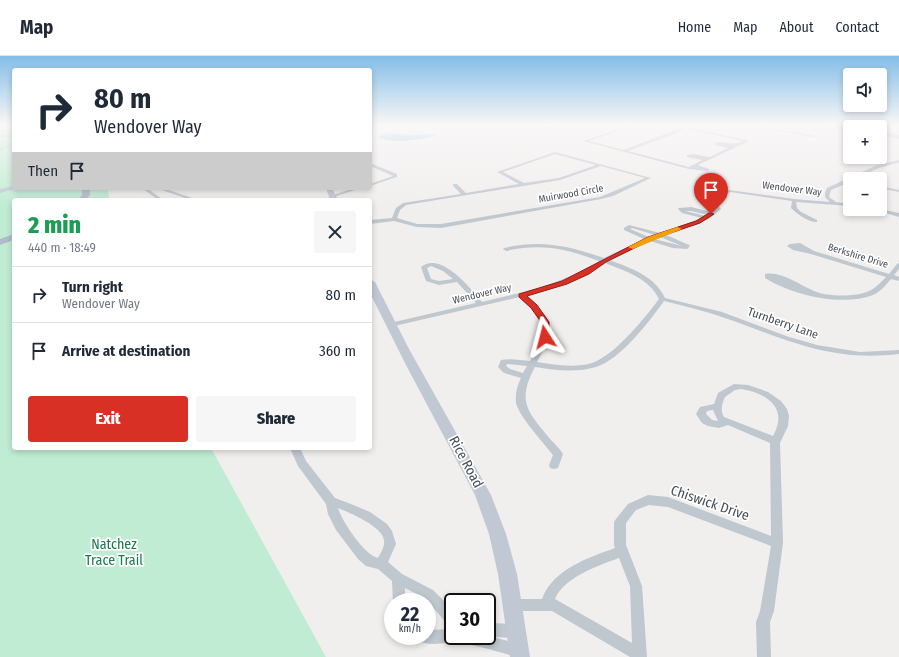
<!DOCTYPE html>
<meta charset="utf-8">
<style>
:root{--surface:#fff;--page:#f6f6f7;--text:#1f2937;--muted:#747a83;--line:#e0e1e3;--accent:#d93025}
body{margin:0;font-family:"Fira Sans Condensed",sans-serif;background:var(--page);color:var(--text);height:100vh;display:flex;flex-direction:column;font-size:15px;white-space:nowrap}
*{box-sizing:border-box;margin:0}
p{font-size:13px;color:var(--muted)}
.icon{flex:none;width:22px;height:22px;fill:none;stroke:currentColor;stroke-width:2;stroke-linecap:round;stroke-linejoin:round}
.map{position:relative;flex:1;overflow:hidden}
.side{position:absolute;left:12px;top:142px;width:360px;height:252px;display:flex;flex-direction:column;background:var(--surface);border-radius:4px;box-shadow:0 2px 6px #0003}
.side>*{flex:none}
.top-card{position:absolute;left:12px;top:12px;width:360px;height:122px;border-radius:4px;box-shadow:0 2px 6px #0003;background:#fff;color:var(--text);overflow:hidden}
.fabs{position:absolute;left:843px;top:12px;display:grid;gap:8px}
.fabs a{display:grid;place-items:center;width:44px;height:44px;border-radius:4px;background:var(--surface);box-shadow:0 2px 6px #0003;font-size:20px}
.speed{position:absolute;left:384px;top:537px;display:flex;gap:8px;font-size:20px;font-weight:700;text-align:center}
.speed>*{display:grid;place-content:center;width:52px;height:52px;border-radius:50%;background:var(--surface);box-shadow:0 2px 6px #0003;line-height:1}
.speed small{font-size:10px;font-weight:400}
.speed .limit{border:2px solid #111;border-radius:6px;background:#fff;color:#111}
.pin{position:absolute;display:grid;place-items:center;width:34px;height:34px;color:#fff;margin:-41px -17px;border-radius:50% 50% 50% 0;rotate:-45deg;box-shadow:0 0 4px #0007}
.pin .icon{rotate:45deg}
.me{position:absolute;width:44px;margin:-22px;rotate:351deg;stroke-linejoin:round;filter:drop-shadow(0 0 3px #0008)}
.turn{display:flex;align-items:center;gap:14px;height:84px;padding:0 16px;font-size:18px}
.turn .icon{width:52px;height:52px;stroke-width:2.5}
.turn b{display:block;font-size:28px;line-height:34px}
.then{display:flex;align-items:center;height:38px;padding:0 16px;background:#0003;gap:8px;font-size:15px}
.round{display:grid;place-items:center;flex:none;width:42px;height:42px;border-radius:4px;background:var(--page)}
.overview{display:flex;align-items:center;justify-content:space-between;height:68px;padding:0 16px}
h1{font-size:24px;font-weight:800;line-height:30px;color:#1e9e55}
.cta{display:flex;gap:8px;margin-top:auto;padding:8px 16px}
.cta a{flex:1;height:46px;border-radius:4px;background:var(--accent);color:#fff;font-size:16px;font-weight:800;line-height:46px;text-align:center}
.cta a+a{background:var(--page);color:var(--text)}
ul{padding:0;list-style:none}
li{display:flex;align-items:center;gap:12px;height:56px;padding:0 16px;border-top:1px solid var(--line)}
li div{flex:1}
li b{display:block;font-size:15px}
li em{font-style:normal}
header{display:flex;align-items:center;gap:24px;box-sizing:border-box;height:56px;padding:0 20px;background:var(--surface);border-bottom:1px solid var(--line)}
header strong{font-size:19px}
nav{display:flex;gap:22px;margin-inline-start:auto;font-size:14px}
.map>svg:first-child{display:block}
</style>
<header>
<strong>Map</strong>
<nav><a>Home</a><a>Map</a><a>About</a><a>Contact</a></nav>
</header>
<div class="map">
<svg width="899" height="601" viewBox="0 0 899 601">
<rect width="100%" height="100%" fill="#f1eeee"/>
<path fill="#bfecd3" d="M0,69h14v63h94l1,12h-95v248h197l115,209h-326z"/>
<path fill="#8ecee7" d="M387,77l25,2 20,-1 4,1c-12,5 -47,9 -58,2z"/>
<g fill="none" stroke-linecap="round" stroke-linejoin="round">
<g stroke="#8ecee7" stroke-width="1">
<path d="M14,76l-12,4 12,1"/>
<path d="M0,94l14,-7"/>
</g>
<g fill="#bfc7cf" fill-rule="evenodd">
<path d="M535,69c6,-1 11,2 17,2 4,-1 8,-3 13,-2l-15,4z"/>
<path d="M632,69h4l-47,16 35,9 59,-23v2l-6,4 -49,18 61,16 13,-7 -15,-3v-2l6,-1 17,3 18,-9 -13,-3v-2c11,-3 15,4 28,-2l-55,-12 -1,-2 62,14 -51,24 11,4v1l-2,1 -18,-2 -106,-28z"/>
<path d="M666,69h8l7,1 -2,1z"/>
<path d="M747,69h5l62,11 -2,1z"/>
<path d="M555,96l96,26 -38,18 -12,3 -160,29 -24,-1 -23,-6 -24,3v-4l22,-2 4,-10 7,-5 58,-9 -8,-8v-2h4l9,9 53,-9 -22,-12zM555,98l41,11 -37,13 -35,5 -21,-11zM601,110l44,12 -45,19 -159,27h-24l-20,-6 3,-8 6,-5 154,-25z"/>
<path d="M899,104v2l-20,6 -24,11h-5v3l-19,8 -2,7 7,5 14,2v2l-54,-4 1,6 4,4 16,8v2c-9,0 -20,-8 -26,-14l1,-7 -62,-9 -16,8 7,9 -12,10 -43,16 23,10 1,1 -3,3 -14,-1 -23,-7 -41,19c22,8 46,16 56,38l57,14 67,25 28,8 43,7 39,-2v4c-69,8 -111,-14 -174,-36 -20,-7 -41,-12 -61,-17 -15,21 -44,59 -68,66 -20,6 -42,3 -61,0 -19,35 -7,45 16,73 4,4 9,9 12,14l-5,14 -4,1 -4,-1 -1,-3 4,-10c-10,-13 -33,-37 -37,-52 -1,-9 1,-17 5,-25l-17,-5 -6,-6 3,-7c10,-2 19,0 29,1 17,-32 16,-39 -10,-64l-130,30 -4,-2 4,-2 86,-20 -19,-21 -18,3 -13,-4 -5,-14c20,-16 49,21 61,35l58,-14 44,-17 15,-10c-32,-12 -58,-18 -93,-10l-3,-2 1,-1c37,-9 65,-2 100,10l40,-19 -20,-9v-2l5,-3 31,8 42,-15 -20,-5 -4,-4 1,-1 12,-1 20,5 4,-3 -6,-10v-1l20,-8 65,9 36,3 -5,-5v-4l2,-5 48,-22zM685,155h6l17,4 -2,1zM632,172l23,7 -6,2 -19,-8zM660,181l22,9 -28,-7zM605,207c20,8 44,15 54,36 -15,20 -44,56 -67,64 -16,5 -38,2 -55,-1 18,-32 16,-41 -10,-66 27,-7 54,-18 78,-33zM431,210l12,5 10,8 -14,2 -8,-2 -4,-11zM507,308l20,2 -4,7 -13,-4 -4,-3z"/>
<path d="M370,107l27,11v3l-27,9v-2l23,-8 -23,-10z"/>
<path d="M880,130l19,4v2l-19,-4z"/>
<path d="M142,132h5l16,12h-5z"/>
<path d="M156,132h7l35,12h-7z"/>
<path d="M354,132h7l-27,9 -4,-1z"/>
<path d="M872,153h8l19,4v4z"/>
<path d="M800,187l14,8 75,23 8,-10 2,-1v6l-5,6 5,2v4l-8,-2c-5,6 -11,13 -18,16 -31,12 -81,0 -108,-17v-4c17,-3 34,11 49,17 13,6 43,6 55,0 7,-3 12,-9 17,-14l-75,-23 -18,-4 -6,-4 3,-2z"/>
<path d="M734,328l14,1 20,7 13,9 6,8 2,7 -1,10 -8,17 3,100 -9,68 -4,11 1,35h-14l-1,-35 4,-11 11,-65 -103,-39 -19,-2 -13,5 -10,13v22l16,41 5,71h-17l-78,-46h-38l-5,-1 -1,-5 1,-5 5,-1h28c11,-30 46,-41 73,-51l-1,-3v-23l2,-3 12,-15 20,-9 20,2 103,39 -1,-93 -42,-18 -9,3 -11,-2 -6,-3 -6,-9 4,-7 14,-3 4,-11zM741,333c26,4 48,19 32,47l-49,-19c-4,-7 -2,-13 1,-20l10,-7zM713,354l5,11 -6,-1 -6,-6 1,-3zM619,502l11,28 2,57 -77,-44c8,-21 44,-34 64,-41z"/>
<path d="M290,392h10l6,13 29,37 16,6 19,8 17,12 5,7 4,13 -8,18 14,12 31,16 20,20v17l-5,-2 -23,-27 -20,-10v14h-12v1l-1,-22 -14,-12 -12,-3 -8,-7 -22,-29 -8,-16 -2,-10 -28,-38zM338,452c12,5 44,18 46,32 1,7 -3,12 -6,18 -14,-3 -36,-37 -40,-50z"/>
<path d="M487,567l30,1 5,2 2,5 -2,5 -5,2 -24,-1 30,8 2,5 -2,5 -5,2c-21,-5 -42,-13 -63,-14 -15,-1 -21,4 -37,-2l-2,-5h11v-6l26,-1v7h34z"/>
</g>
<g fill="#c0c8d4" fill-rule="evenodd">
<path d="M827,69l25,2h-2v3l-21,-3z"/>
<path d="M880,75l19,4v4l-19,-4z"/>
<path d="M14,130v2h4l-18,5v-4z"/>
<path d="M326,132h6l6,12h-8z"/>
<path d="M370,223l5,3 34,67 82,146 15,39 11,40 13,83h-20l-12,-83 -9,-40 -14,-39 -69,-130 -36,-72z"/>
</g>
<g fill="#afbccc" fill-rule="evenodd">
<path d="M82,132h8v7l-4,5h-8l4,-5z"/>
<path d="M14,178v6l-14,5v-6z"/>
</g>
</g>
<linearGradient id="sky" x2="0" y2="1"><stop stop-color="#84bee8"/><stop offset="0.45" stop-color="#f9f7f7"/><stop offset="1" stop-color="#f9f7f7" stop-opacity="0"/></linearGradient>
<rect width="899" height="153" fill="url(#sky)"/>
<path fill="#d93025" stroke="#8d1f18" d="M709,157l5,1 -14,9 -47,16 -47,23 -17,12 -22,10 -40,12 10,9 12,17v15l-1,2h-6l-1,-17 -10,-14 -12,-11v-3l43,-13 86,-44 48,-16z"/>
<path fill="#f59e0b" d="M677,171l5,2 -49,20 -5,-2 20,-10z"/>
<g text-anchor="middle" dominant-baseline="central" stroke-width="3.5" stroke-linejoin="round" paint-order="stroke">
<g font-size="10" fill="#47505a" stroke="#fff">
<text transform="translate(792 133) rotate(7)">Wendover Way</text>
<text transform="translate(571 138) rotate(-10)">Muirwood Circle</text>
<text transform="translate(858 200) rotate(17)">Berkshire Drive</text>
<text transform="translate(482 238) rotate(-13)">Wendover Way</text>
</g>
<g font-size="12" fill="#47505a" stroke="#fff">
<text transform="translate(783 267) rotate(19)">Turnberry Lane</text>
</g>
<g font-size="14" fill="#47505a" stroke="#fff">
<text transform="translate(466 406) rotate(62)">Rice Road</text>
<text transform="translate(710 447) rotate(19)">Chiswick Drive</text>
</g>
<g font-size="14" fill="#1c7850" stroke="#fff">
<text x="114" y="488">Natchez<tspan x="114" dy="16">Trace Trail</tspan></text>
</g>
</g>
</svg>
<div class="fabs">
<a><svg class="icon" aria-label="sound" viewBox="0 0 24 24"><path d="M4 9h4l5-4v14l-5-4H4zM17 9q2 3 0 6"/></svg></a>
<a>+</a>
<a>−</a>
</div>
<div class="speed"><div>22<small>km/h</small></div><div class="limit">30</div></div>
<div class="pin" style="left:711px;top:158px;background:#d93025"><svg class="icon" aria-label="arrive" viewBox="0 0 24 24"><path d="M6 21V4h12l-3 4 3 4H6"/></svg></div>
<svg class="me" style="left:545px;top:281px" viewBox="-20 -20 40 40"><path d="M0-17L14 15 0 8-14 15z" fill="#d93025" stroke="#fff" stroke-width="4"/></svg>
<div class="top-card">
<div class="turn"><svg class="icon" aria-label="right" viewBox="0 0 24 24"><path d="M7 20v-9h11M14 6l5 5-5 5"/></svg><div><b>80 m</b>Wendover Way</div></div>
<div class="then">Then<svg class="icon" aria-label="arrive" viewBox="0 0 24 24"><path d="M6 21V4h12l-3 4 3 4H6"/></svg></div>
</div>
<section class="side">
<div class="overview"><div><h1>2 min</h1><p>440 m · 18:49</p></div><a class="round"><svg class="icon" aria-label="close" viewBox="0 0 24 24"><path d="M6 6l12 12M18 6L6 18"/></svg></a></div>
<ul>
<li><svg class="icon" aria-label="right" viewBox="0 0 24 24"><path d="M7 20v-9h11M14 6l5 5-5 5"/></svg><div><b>Turn right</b><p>Wendover Way</p></div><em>80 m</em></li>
<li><svg class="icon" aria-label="arrive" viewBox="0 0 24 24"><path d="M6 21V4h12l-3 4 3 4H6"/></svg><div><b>Arrive at destination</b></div><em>360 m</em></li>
</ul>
<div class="cta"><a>Exit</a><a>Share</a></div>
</section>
</div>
